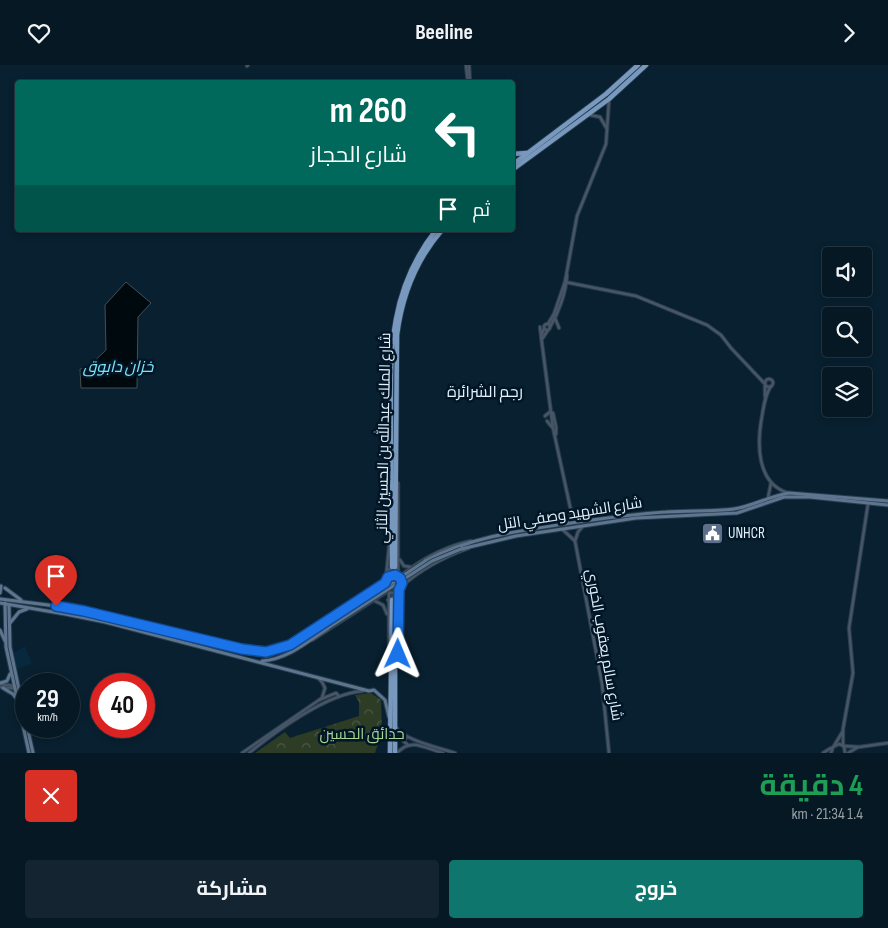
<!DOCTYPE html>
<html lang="ar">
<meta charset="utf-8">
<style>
:root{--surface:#061824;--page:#142531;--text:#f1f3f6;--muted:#98a0a6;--line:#273741;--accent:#0f766e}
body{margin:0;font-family:"Sofia Sans Condensed",Cairo,sans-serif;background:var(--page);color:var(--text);direction:rtl;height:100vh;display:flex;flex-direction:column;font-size:19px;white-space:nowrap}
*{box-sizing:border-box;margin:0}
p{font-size:16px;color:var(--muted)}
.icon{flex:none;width:28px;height:28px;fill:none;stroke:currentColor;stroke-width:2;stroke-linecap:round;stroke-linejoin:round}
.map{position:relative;height:688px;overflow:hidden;direction:ltr}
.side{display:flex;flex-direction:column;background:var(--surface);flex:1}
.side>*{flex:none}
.banner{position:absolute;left:15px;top:15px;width:500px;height:152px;border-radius:5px;box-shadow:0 2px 8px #0003,0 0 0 1px var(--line);direction:rtl;background:#00695c;color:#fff;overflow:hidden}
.fabs{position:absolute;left:822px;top:182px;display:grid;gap:10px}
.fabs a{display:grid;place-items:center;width:50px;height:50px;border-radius:5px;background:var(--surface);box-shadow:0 2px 8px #0003,0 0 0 1px var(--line);font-size:25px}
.speed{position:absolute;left:15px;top:608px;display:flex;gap:10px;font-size:25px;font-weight:700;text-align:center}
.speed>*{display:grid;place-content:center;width:65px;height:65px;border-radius:50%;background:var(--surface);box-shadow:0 2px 8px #0003,0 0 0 1px var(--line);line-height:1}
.speed small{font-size:12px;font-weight:400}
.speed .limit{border:8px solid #d22;background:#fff;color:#111}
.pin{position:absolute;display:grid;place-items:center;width:42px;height:42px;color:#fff;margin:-51px -21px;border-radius:50% 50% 50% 0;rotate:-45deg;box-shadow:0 0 5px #0007}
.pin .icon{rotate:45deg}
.me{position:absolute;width:55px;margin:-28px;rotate:1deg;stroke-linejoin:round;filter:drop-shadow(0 0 4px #0008)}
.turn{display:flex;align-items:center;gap:18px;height:105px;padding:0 25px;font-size:22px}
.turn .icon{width:65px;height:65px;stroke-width:2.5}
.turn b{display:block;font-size:35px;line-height:42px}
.then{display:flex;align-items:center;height:48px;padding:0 25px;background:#0003;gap:10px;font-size:19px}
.round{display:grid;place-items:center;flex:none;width:52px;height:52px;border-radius:5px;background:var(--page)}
.head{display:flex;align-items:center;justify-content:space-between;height:85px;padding:0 25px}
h1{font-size:30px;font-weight:700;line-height:38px;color:#1e9e55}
.action{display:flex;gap:10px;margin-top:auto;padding:10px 25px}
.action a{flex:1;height:58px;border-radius:5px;background:var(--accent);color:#fff;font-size:20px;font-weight:700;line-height:58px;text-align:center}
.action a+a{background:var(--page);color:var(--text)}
header{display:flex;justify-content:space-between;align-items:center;height:65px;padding:0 25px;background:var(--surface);font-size:22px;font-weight:700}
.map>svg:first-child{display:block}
</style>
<header><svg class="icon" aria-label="forward" viewBox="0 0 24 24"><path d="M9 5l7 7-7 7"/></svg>Beeline<svg class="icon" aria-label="heart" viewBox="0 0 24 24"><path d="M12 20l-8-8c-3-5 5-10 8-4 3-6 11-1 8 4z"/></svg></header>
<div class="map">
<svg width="888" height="688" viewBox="0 0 888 688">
<defs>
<pattern id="park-crowns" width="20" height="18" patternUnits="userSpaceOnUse" patternTransform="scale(1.25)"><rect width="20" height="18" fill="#2d3c25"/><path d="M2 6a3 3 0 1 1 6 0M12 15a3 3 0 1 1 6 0" fill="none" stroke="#4b5946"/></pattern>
</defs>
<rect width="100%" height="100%" fill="#082030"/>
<path fill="#08283d" d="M25,581l7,18 -16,5 -2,-16z"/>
<path fill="url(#park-crowns)" d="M371,628l10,7 1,31 -7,22h-120l30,-21 5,6 69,-22v-14l-4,-7z"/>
<path fill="#2d3c25" d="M360,668l8,20h-30l-4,-11z"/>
<path fill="#00090d" stroke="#444f55" d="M126,217l25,21 -13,14 -1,71h-56l-1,-19 7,-1 19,-18 -1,-45z"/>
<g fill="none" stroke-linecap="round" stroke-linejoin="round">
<g stroke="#293f4f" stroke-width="4.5" stroke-dasharray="4.5 2" stroke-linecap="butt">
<path d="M392,504v31"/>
<path d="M395,535v-33"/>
</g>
<defs>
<g id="tertiary">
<path d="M466,0l2,18"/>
<path d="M469,0l1,18"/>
<path d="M247,1l1,-1"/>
<path d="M590,50l10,2 7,12"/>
<path d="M512,92l4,6"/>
<path d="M565,217l71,14 71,29 14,10 10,13 34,36"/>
<path d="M555,253l4,10"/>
<circle cx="547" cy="262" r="3"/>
<path d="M548,259l6,-10 11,-32 12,-66 29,-72 3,-44"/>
<path d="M540,262l1,8"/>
<path d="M550,262c9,-15 16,-35 17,-52"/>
<path d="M544,264l-3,7 12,92 18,83 -1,7 -4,6"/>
<path d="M542,274l6,-9"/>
<circle cx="769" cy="318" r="4"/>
<path d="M771,321c-6,9 -7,19 -9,30 -5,27 -6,67 26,77"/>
<path d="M765,331v-11"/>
<path d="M553,348l3,14v7"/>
<path d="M545,351l6,-5"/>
<path d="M547,356l5,6"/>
<path d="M398,418v94"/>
<path d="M768,433l3,-15"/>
<path d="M572,447l8,9"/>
<path d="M583,461l-5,6 -3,9 27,142 7,70"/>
<path d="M562,464l13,12"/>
<path d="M400,495l4,6 7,1"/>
<path d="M388,504l5,3 5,-3"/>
<path d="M404,508c20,-15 42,-27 67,-32"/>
<circle cx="393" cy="519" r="9"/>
<path d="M386,513l3,-31 1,-50"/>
<path d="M401,522c20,-18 43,-30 68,-39"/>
<path d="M389,526v71"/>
<path d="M388,535l5,-3 5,2"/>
<path d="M375,536l8,4 4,9"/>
<path d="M303,573l82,-55"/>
<path d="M312,575l76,-49"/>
<path d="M397,595l2,-70"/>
<path d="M0,619l14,2"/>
<path d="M0,622l19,2"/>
<path d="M319,635l17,-7 2,2v2"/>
<path d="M396,662c7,13 44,21 59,26"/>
<path d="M407,672l-4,4 4,3"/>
<path d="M834,681l9,-15"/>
<path d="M843,681v-17l10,-56 -4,-45 19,-124"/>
<path d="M844,681l15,1 29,-4"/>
<path d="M242,688l80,-55 3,-10 -3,-6 -4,-4"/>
<path d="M249,688c27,-22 79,-60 114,-62"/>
<path d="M397,688c14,-16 28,-5 46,0"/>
<path d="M823,688l8,-5"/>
<path d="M831,688l2,-6 6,-3 5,2 1,7"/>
<path d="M848,688l10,-6"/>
</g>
<g id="secondary">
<path d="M461,484l55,-13 120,-18 101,-5 47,-16h26l78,8"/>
<path d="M425,496c43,-23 92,-30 139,-37 34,-5 68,-10 102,-12 23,-2 46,0 68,-3 19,-3 36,-13 55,-16l99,8"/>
<path d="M5,523l16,12"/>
<path d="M0,528l1,-7"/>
<path d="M0,534l56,7 28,5 169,40c27,2 52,-11 74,-25"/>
<path d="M0,538l65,11 40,8 264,69 5,-1 11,10 4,17"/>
<path d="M5,538l1,44 23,106"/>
<path d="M9,540l1,42 16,76"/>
<path d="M10,558l9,-11 8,-3"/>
<path d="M0,565l5,11"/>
<path d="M262,596c26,-2 45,-19 66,-33"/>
<path d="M0,618l7,-2 3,-7"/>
<path d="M3,623l10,6 3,4"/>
<path d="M27,661l6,27"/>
</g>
<g id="trunk">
<path d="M512,89l15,-1"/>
<path d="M512,100l94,-71 32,-29"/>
<path d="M512,105l97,-71 37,-34"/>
<path d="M392,502c0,-43 0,-86 -1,-129 0,-78 -6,-143 45,-208"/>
<path d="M395,502l2,-232c5,-39 19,-75 45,-105"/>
<path d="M390,688l2,-153"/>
<path d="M395,688v-153"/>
</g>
</defs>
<use href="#tertiary" stroke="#273d4d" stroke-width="4.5"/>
<use href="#secondary" stroke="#273d4d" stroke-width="5"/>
<use href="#trunk" stroke="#273d4d" stroke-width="6"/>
<use href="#tertiary" stroke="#475566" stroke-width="2.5"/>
<use href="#secondary" stroke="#5e758f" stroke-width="3"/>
<use href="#trunk" stroke="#7898be" stroke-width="4.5"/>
<defs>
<g id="secondary-bridge">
<path d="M327,561l98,-65"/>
<path d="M328,563l104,-67 29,-12"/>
</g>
</defs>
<use href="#secondary-bridge" stroke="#273d4d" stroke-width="5" stroke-linecap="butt"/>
<use href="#secondary-bridge" stroke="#5e758f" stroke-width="3"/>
</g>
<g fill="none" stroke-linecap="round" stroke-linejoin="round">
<defs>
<path id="route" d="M56,541l28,5 158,38 24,3 24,-7 95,-62 3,-6 7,-2 5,3 2,5 -3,7 -1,64"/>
</defs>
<use href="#route" stroke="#114b97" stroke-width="12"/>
<use href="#route" stroke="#1a73e8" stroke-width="9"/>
</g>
<defs>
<symbol id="civic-square" viewBox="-11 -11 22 22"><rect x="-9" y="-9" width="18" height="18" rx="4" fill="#5c6f8a" stroke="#011626"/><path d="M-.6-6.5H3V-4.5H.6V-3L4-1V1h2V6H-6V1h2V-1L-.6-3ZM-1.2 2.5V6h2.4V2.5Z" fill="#fff"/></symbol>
</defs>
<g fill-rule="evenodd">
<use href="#civic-square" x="700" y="456" width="25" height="25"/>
</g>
<g text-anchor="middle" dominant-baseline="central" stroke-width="5" stroke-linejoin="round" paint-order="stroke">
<g font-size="15" fill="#e3f1fc" stroke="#011626">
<text transform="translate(384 373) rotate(-89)">شارع الملك عبدالله بن الحسين الثاني</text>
<text transform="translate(570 449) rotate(-9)">شارع الشهيد وصفي التل</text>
<text transform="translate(604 580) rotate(80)">شارع سالم يعقوب الخوري</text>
</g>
<g font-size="15" fill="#e3f1fc" stroke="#011626" text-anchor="start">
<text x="728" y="468">UNHCR</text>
</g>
<g font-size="15" fill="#a8d592" stroke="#011626">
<text x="362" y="669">حدائق الحسين</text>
</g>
<g font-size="16" font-style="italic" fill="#7ce6fa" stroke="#011626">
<text x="118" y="302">خزان دابوق</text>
</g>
<g font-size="16" fill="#e3f1fc" stroke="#011626">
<text x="485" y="327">رجم الشرائرة</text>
</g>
</g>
</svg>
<div class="fabs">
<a><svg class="icon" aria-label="sound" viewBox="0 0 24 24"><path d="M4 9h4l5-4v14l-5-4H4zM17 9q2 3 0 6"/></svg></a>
<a><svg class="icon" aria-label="search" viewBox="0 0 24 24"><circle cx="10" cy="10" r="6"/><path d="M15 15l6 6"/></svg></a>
<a><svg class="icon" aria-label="layers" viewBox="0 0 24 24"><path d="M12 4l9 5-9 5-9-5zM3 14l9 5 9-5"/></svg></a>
</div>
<div class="speed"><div>29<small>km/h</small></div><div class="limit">40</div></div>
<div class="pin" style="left:56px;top:541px;background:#d93025"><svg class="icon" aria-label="arrive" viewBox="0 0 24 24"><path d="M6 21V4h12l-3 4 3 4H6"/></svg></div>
<svg class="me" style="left:398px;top:589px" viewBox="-20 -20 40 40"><path d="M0-17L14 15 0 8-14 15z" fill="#1a73e8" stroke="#fff" stroke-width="4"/></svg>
<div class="banner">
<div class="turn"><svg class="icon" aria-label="left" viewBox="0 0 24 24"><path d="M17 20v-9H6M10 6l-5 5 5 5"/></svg><div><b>260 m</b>شارع الحجاز</div></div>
<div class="then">ثم<svg class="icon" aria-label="arrive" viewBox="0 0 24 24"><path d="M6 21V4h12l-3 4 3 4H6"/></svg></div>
</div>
</div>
<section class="side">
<div class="head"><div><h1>4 دقيقة</h1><p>1.4 km · 21:34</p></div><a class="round" style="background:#d93025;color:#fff"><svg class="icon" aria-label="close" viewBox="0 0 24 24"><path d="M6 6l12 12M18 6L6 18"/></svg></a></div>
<div class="action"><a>خروج</a><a>مشاركة</a></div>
</section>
